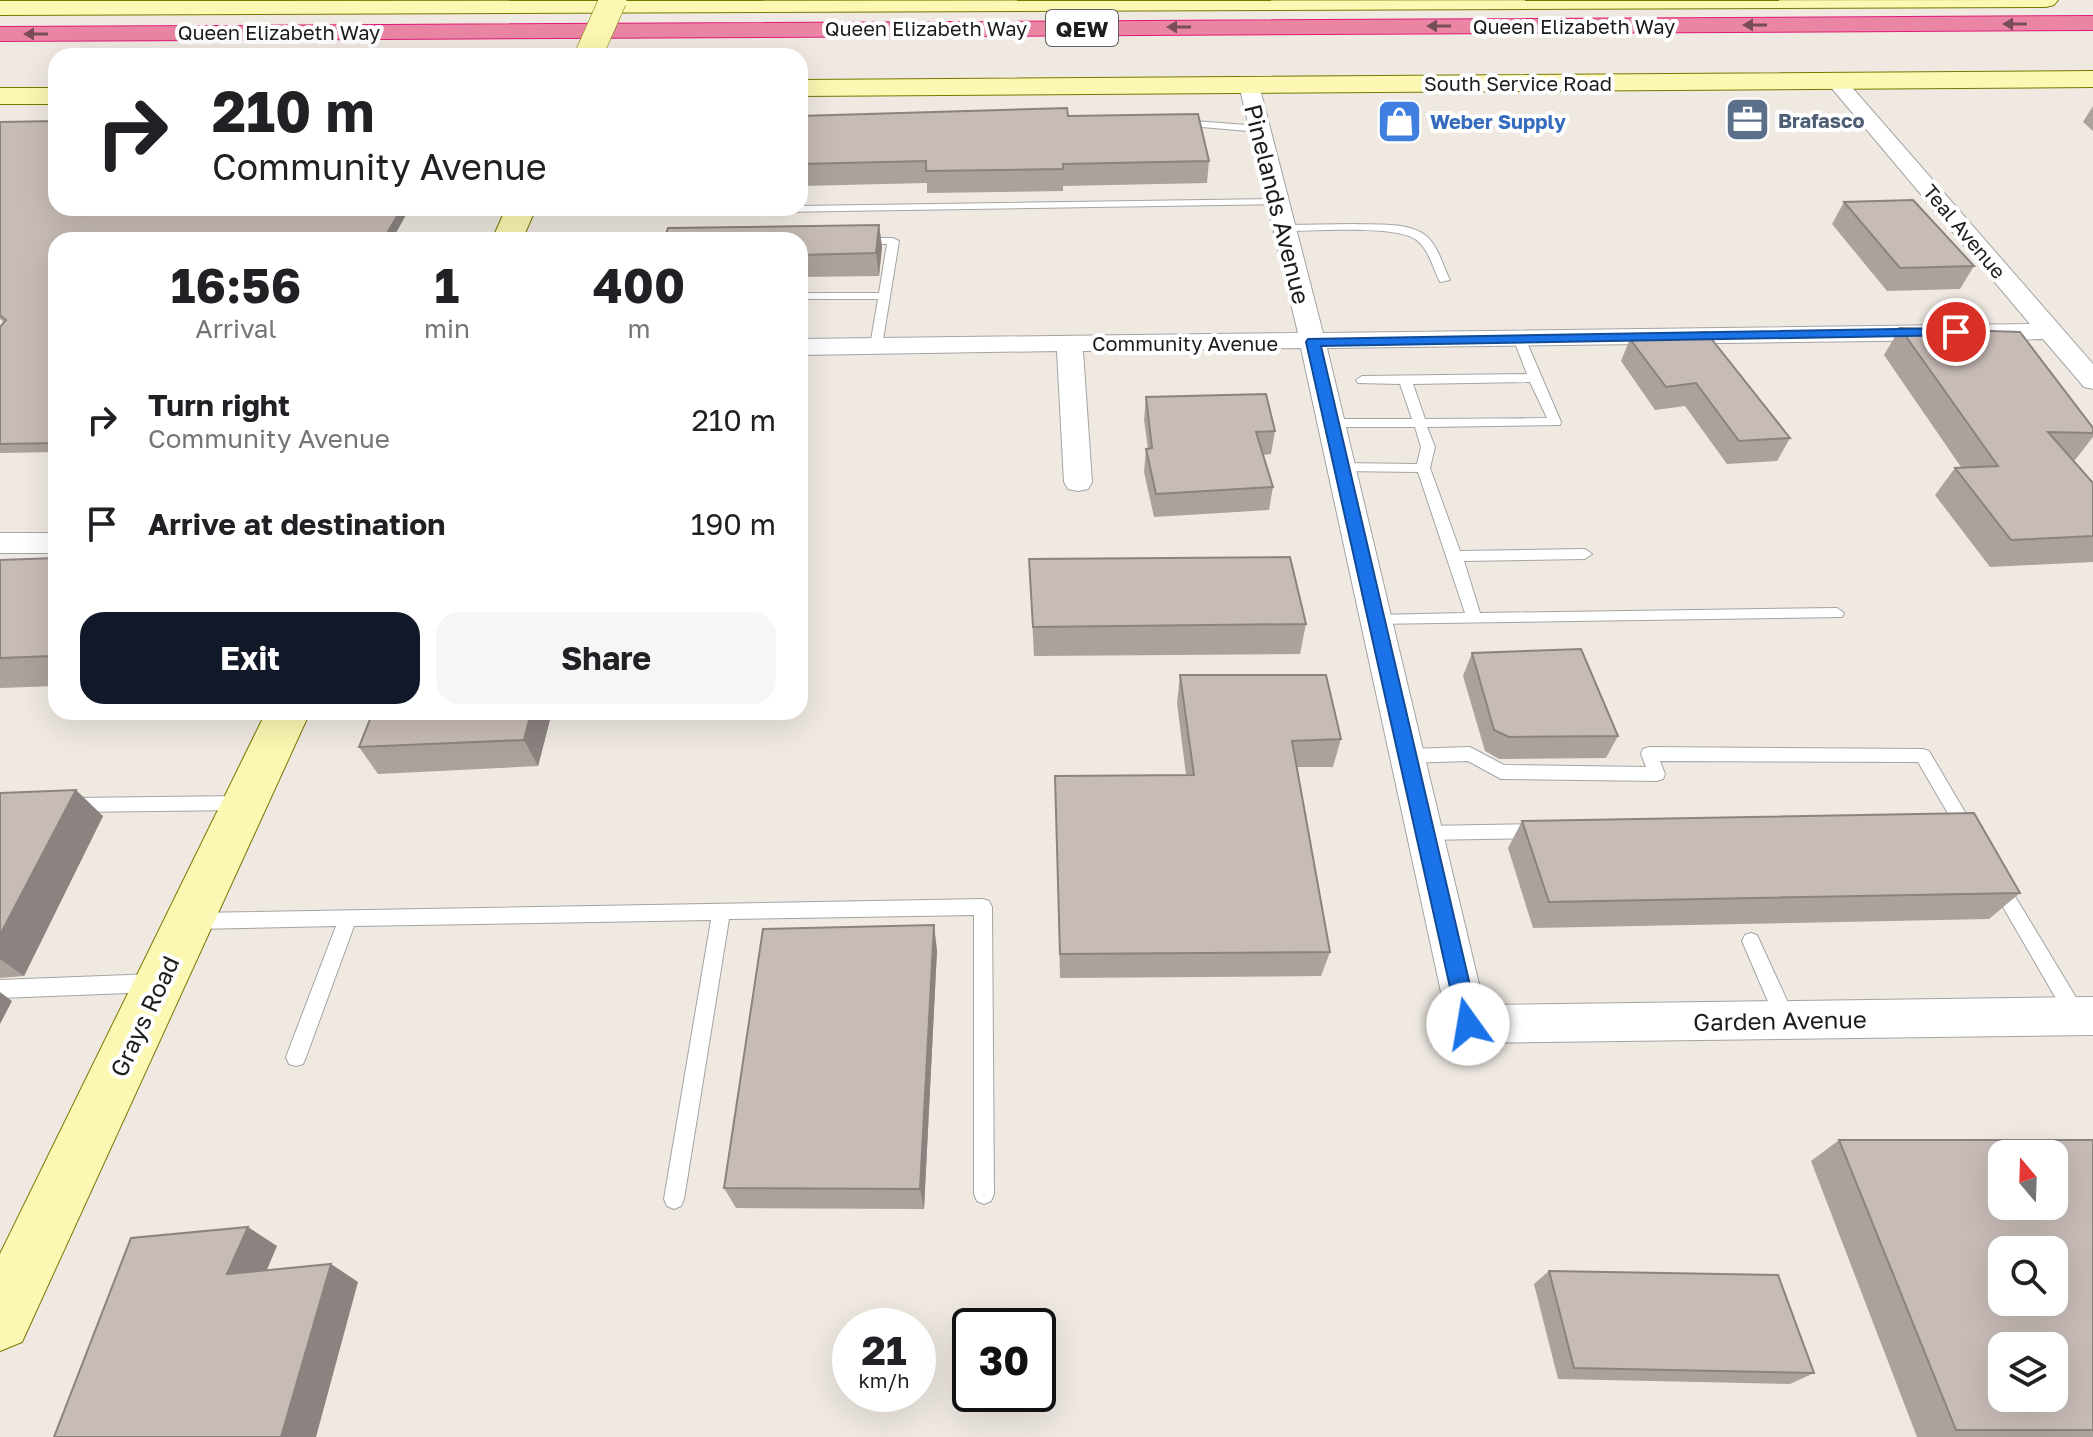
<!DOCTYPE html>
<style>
:root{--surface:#fff;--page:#f6f6f6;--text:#202124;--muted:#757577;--accent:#111827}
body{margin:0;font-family:"Golos Text",sans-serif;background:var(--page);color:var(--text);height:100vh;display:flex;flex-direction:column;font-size:30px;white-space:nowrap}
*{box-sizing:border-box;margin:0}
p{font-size:26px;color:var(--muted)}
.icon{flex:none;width:44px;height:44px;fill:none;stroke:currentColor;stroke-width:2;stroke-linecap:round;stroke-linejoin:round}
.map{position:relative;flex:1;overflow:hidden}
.drawer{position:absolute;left:48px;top:232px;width:760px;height:488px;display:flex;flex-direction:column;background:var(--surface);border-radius:24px;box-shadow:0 8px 32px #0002}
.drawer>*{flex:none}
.guide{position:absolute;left:48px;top:48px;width:760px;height:168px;border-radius:24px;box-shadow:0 8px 32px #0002;background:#fff;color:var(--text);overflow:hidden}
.needle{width:52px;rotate:341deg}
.fabs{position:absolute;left:1988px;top:1140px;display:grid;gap:16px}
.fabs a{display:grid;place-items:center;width:80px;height:80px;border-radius:16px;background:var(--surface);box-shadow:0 8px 32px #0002;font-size:40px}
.speed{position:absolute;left:832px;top:1308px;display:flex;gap:16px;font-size:40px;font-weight:700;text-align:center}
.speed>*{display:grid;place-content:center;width:104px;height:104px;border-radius:50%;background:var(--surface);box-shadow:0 8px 32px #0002;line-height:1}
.speed small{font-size:20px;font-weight:400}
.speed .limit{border:4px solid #111;border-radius:12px;background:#fff;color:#111}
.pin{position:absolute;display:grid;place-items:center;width:68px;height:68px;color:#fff;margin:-34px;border:4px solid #fff;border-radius:50%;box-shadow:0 2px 8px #0007}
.me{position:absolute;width:88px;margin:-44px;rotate:347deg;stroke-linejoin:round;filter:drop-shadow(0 0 6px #0008)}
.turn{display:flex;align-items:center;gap:28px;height:168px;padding:0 32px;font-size:36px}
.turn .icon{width:104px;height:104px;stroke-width:2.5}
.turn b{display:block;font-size:56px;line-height:68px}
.eta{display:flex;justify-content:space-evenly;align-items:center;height:136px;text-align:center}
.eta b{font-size:48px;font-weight:700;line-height:56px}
.button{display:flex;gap:16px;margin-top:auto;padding:16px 32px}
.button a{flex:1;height:92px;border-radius:24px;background:var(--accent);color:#fff;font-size:32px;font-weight:700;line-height:92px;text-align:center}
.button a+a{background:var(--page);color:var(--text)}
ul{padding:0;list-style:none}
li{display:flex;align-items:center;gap:24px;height:104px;padding:0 32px}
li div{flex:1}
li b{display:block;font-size:30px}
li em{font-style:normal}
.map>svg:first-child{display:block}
</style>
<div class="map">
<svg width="2093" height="1437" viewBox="0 0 2093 1437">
<rect width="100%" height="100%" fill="#efe9e2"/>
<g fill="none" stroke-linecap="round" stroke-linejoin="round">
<defs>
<g id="lane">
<path d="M1181,120l79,6 5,3 -5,3 -82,-7 -2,-2z"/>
<path d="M1278,199l5,3 -1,2 -628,10 -27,-6h173v-2z"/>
<path d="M1355,224c21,1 53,-2 70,11 13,10 18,31 25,45l-10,2c-7,-13 -11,-34 -25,-43 -21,-14 -103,-8 -131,-8l-5,-3 5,-3z"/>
<path d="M862,238h31l6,3 -17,105 -6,4 -6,-4 8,-47h-78v-6h79l8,-49 -29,-1 -2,-2z"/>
<path d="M1519,334l6,4 36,84 -1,3 -133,2 8,20 -5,21 30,83 125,-2 7,5 -7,5 -121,2 16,52 357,-5 7,5 -2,4 -471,7 -2,-4 7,-5 89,-2 -47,-141 -77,-1 -7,-4 7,-4 76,1 4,-17 -6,-20h-84l-6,-4 6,-4h81l-12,-35 -42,-1 -2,-3 6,-4 165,-2 -14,-36zM1530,382l17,36 -122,1 -12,-35z"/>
<path d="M1470,747l34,18 142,2 -5,-13 2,-5 6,-2 274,2 6,2 46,78 -3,5 -6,2 -6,-2 -42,-72 -258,-1 5,13 -2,5 -6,2 -156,-2 -33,-18 -61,2 -6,-2 -2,-5 2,-5 6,-2z"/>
<path d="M243,796l6,2 2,5 -2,5 -6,2 -172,2 -6,-2 -2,-5 2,-5 6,-2z"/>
<path d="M1539,824l6,2 3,5 -3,5 -6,2 -115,2 -6,-2 -3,-5 3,-5 6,-2z"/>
<path d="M1998,875l6,3 79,131 3,6 -3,6 -7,3 -7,-3 -77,-133 -3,-5 3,-5z"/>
<path d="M983,899l6,2 3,6 2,287 -3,7 -7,3 -7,-3 -3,-7v-279l-245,4 -45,280 -3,7 -7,3 -7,-3 -3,-7 47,-279 -357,6 -48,131 -3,7 -7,2 -7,-2 -3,-7 50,-131 -142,3 -6,-2 -3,-6 3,-6 6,-2z"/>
<path d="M1751,933l6,2 38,83 -3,6 -7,3 -7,-3 -3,-6 -33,-77 3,-6z"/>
<path d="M154,974l7,3 2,6 -2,6 -7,3 -154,6v-18z"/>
</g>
<g id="street">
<path d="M1836,75l7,2 250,287v25l-9,-2 -41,-48 -716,9 157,657 609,-8v38l-625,8 -14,-6 -6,-13 -147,-676 -218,3 9,131 -4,7 -10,2 -10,-2 -4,-7 -7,-131 -257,4v-16l498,-6 -59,-248 10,-6 10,6 64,248 707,-9 -201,-239 -3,-4 3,-4z"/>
<rect x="0" y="533" width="56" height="20"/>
</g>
<g id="secondary">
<path d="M2058,0l-4,5 -8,2 -2046,8v-14z"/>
<path d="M2093,71v16l-1293,9v-16z"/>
<rect x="0" y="88" width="56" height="16"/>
<path d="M506,208h30l-14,32h-30z"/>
<path d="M266,712h44l-288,630 -22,9v-97z"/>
</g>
<path id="highway" d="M2093,16v14l-2093,11v-14z"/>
</defs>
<use href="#lane" stroke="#a4a4a4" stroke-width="2"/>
<use href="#street" stroke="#a4a4a4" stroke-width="2"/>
<use href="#secondary" stroke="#787800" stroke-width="2"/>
<use href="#highway" stroke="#e01c75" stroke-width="2"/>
<use href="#lane" fill="#fff" fill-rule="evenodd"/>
<use href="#street" fill="#fff" fill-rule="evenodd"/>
<use href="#secondary" fill="#fcf8b3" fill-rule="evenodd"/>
<use href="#highway" fill="#ea86a4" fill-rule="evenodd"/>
<defs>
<path id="secondary-bridge" d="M588,56l25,-56"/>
</defs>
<use href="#secondary-bridge" stroke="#787800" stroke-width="28" stroke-linecap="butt"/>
<use href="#secondary-bridge" stroke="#fcf8b3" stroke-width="27"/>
</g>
<g fill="#aba19d">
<path d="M2093,106v25l-10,-9z"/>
<path d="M800,110l2,6h266l141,45 -2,22 -144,3v5l-136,2v-10l-127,3z"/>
<path d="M0,122l56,118v212l-56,1v-126l4,-5 -4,-3z"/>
<path d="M1844,202l130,64 -14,23 -73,2 -55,-67z"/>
<path d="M879,225l3,22 -3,29 -79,1v-37z"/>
<path d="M1900,328l193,105v4l-18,23h-2l20,23v79l-103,5 -55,-72 20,-27 6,-1 -77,-112z"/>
<path d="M1630,339l160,99 -13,23 -50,3 -42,-58 -30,4 -34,-49z"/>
<path d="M1146,397l129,34 -4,23 -8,1 10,32 -4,23 -115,7 -10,-45 2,-23h2l-4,-29z"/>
<path d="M56,558v128l-56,2v-128z"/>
<path d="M1029,559l277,65 -6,30 -266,2z"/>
<path d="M1472,653l146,83 -12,22 -107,1 -14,-8 -22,-75z"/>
<path d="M1180,675l161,64 -8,28h-36l33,185 -9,24 -261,2 -5,-202 131,-1 -9,-72z"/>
<path d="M373,712h179l-14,54 -160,8 -19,-27z"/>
<path d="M0,793l103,23 -79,160 -24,2z"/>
<path d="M1522,821l498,72 -31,26 -456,9 -25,-80z"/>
<path d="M937,950l-13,259 -188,-1 -12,-20z"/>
<path d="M1839,1140h254v297h-176l-106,-276z"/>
<path d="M1549,1271l265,102 -24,11 -232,-5 -24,-95z"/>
</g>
<g fill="#8b837f">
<path d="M402,208h8l-18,32h-9z"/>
<path d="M879,225l3,22 -3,29 -3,-23z"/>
<path d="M531,712h21l-14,54 -14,-26z"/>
<path d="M76,790l27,26 -79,160 -24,-17v-24z"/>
<path d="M934,925l3,25 -13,259 -4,-20z"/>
<path d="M0,992l12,9 -12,23z"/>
<path d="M248,1227l29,19 -19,45 -31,-17z"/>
<path d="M331,1264l27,18 -42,155h-35z"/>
</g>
<g fill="#c7bbb6" stroke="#8b837f" stroke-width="2" fill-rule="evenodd">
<path d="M1067,108l1,8 130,-2 11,47 -146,3v5l-137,2v-10l-126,3v-48z"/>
<path d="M56,121v87h346l-19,32h-327v203l-56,1v-117l6,-7 -6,-5v-193z"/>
<path d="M1913,200l61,66 -74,2 -56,-66z"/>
<path d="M879,225l-3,28 -76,2v-15h-136l4,-12z"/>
<path d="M1900,328l120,4 73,96v5l-45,-1 45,51v53l-82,4 -56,-72 43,-2z"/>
<path d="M1706,332l84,106 -51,3 -43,-58 -30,4 -36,-48z"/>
<path d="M1266,394l9,37 -19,1 17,55 -117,7 -10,-45 6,-1 -6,-51z"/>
<path d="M1290,557l16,67 -273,3 -4,-68z"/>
<path d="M56,558v94l-3,4 -53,2v-98z"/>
<path d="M1581,649l37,87 -109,1 -15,-7 -22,-77z"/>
<path d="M1180,675h146l15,64 -49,2 38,211 -270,2 -5,-178 139,-1z"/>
<path d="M373,712h158l-7,28 -165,7z"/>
<path d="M76,790l-76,145v-142z"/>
<path d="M1974,813l46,80 -471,9 -27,-81z"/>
<path d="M934,925l-14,264 -196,-1 39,-259z"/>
<path d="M1839,1140h254v290h-137zM2002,1154h52v52h-52zM2002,1250h52v52h-52zM2002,1346h52v52h-52z"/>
<path d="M248,1227l-21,47 104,-10 -50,173h-227l77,-199z"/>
<path d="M1549,1271l229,4 36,98 -240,-5z"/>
</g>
<defs><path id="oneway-solid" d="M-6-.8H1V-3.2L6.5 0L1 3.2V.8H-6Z" transform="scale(2)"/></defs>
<g fill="#794c5a">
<use href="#oneway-solid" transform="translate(2015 24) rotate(180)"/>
<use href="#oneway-solid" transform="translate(1755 25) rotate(180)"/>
<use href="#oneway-solid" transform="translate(1439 26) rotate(180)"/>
<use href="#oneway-solid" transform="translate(1179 27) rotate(180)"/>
<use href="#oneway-solid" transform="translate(36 34) rotate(180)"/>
</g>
<path fill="#1a73e8" stroke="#114b97" stroke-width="2" d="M1956,328l5,2v5l-640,11 158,678 -4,8 -7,3 -8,-3 -154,-690 2,-3z"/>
<defs>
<symbol id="office-square" viewBox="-11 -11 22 22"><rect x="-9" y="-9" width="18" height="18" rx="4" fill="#5c6f8a" stroke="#fff"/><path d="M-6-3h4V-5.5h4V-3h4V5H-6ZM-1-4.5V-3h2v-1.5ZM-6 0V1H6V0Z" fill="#fff"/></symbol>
<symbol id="shop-square" viewBox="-11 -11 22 22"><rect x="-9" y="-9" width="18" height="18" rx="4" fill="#3f7fe0" stroke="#fff"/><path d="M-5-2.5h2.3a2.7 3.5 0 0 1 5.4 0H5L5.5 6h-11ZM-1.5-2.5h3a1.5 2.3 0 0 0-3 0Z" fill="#fff"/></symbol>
</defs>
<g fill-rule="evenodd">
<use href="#office-square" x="1722" y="94" width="51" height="51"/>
<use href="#shop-square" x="1374" y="96" width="51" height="51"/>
</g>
<g text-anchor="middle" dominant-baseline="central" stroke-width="8" stroke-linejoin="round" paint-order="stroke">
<g font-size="20" fill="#1d1d1d" stroke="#fff">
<text x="1574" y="26">Queen Elizabeth Way</text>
<text x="926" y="28">Queen Elizabeth Way</text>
<text x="279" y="32">Queen Elizabeth Way</text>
<text x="1518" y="83">South Service Road</text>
<text transform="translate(1965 231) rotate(50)">Teal Avenue</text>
<text x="1185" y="343">Community Avenue</text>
</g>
<g font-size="20" font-weight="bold" fill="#4e5e75" stroke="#fff" text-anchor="start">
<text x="1778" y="120">Brafasco</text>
</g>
<g font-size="20" font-weight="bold" fill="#366cbe" stroke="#fff" text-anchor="start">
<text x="1430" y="121">Weber Supply</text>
</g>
<rect fill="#fff" stroke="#616161" stroke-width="2" x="1046" y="10" width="72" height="36" rx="6"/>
<g font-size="22" font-weight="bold" fill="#1d1d1d">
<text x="1082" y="28">QEW</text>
</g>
<g font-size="24" fill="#1d1d1d" stroke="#fff">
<text transform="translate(1278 204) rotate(76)">Pinelands Avenue</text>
<text transform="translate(144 1016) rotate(-65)">Grays Road</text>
<text transform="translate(1780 1020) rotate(-1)">Garden Avenue</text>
</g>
</g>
</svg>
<div class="fabs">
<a><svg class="needle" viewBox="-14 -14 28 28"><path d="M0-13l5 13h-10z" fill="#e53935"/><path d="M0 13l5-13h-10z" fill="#757577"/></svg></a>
<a><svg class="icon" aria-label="search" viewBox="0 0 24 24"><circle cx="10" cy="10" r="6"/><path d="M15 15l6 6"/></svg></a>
<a><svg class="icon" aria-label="layers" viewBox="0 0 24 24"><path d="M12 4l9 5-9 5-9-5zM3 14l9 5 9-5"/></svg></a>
</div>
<div class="speed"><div>21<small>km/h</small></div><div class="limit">30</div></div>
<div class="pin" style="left:1956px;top:332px;background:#d93025"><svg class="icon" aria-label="arrive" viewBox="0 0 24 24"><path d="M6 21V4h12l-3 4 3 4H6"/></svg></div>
<svg class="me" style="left:1468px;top:1024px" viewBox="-20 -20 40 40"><circle r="19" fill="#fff"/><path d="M0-13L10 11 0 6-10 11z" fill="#1a73e8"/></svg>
<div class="guide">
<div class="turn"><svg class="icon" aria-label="right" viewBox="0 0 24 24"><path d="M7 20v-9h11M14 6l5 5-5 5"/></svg><div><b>210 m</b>Community Avenue</div></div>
</div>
<section class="drawer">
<div class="eta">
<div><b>16:56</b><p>Arrival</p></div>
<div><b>1</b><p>min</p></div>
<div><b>400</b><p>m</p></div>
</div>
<ul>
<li><svg class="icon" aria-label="right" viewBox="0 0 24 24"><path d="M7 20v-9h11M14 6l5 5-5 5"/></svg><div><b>Turn right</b><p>Community Avenue</p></div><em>210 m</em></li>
<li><svg class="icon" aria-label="arrive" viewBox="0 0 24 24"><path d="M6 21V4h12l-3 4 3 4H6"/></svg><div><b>Arrive at destination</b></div><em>190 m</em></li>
</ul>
<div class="button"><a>Exit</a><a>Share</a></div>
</section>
</div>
